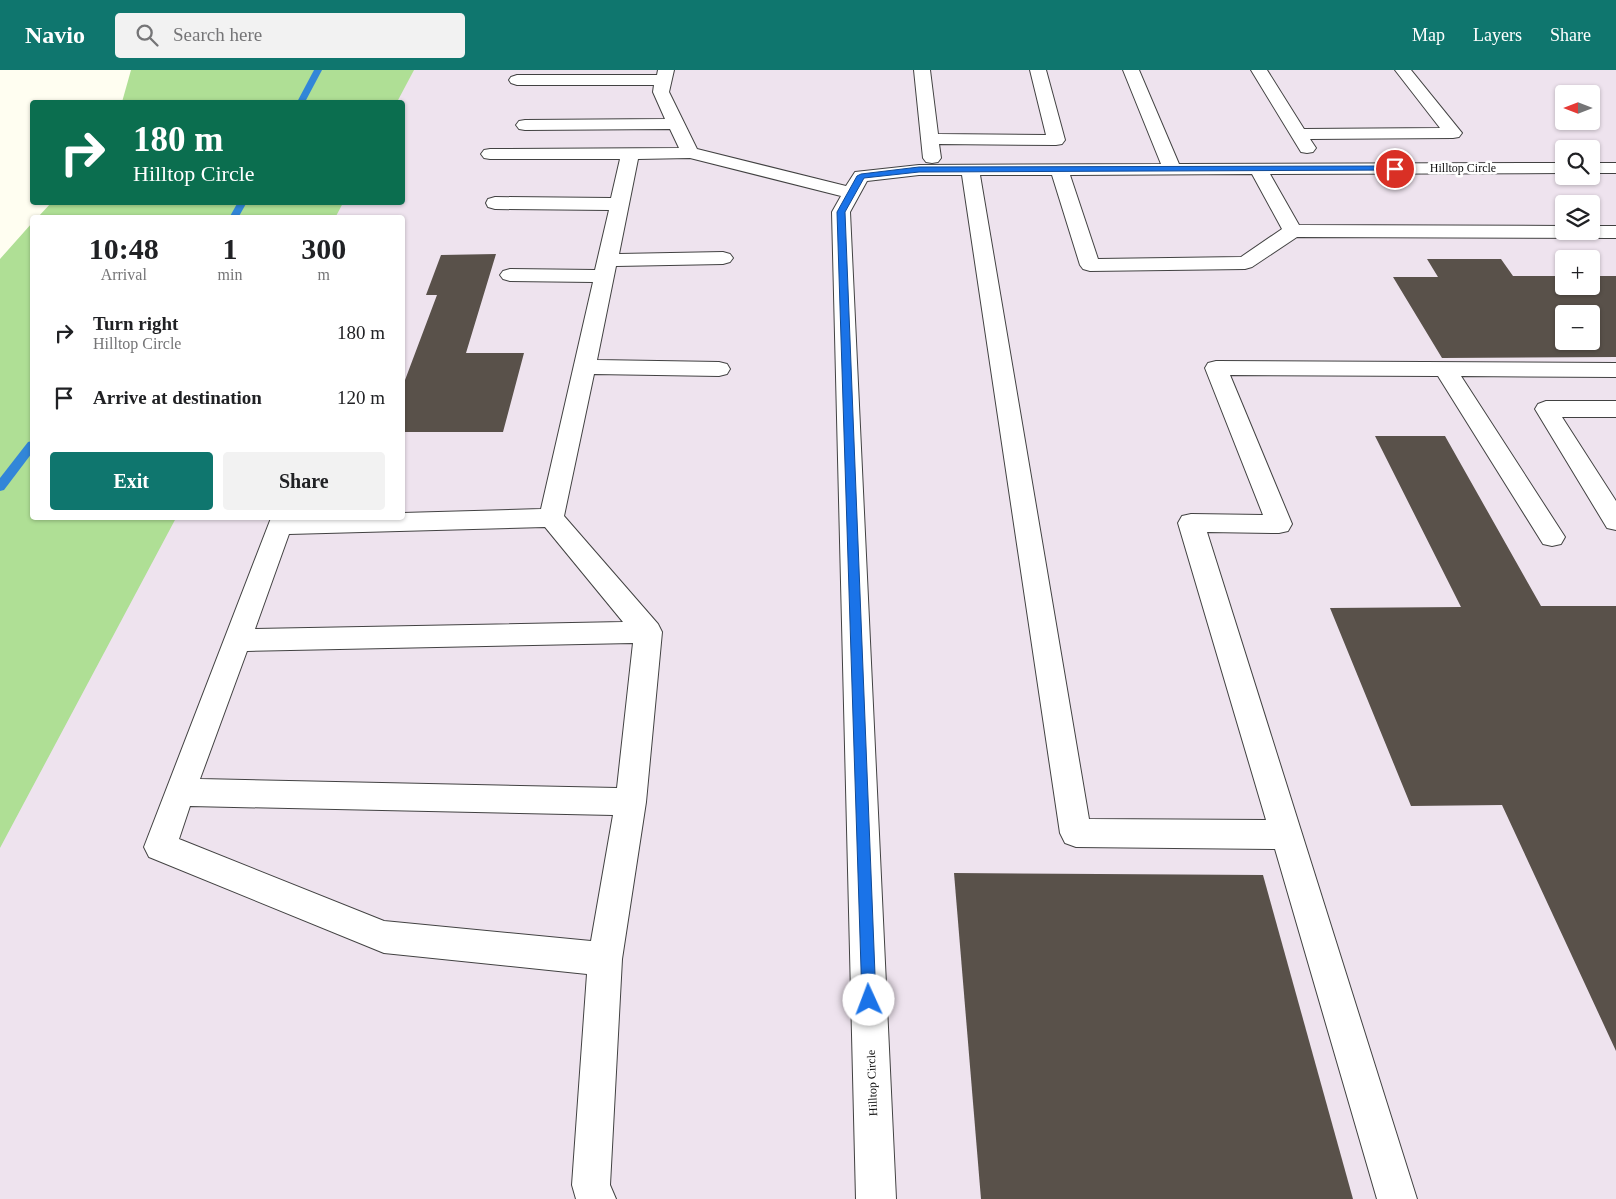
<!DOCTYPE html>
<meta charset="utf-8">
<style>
:root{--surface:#fff;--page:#f2f2f2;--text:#202124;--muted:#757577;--accent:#0f766e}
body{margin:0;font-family:"Times New Roman",serif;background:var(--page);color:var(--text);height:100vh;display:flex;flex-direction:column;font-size:19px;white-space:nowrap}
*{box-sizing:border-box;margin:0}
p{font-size:16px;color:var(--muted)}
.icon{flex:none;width:28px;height:28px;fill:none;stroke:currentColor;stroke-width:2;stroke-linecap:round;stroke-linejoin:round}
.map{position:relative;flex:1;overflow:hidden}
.side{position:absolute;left:30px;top:145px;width:375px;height:305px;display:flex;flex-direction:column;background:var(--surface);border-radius:5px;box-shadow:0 1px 4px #0004}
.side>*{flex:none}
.top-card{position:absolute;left:30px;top:30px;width:375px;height:105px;border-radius:5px;box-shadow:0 1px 4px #0004;background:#0b6e4f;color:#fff;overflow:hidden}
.needle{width:32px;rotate:270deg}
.controls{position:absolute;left:1555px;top:15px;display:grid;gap:10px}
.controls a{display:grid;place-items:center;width:45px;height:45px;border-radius:5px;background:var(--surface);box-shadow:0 1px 4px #0004;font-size:25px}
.pin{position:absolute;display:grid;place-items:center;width:42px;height:42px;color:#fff;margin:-21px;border:2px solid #fff;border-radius:50%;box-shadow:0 1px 5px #0007}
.me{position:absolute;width:55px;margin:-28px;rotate:358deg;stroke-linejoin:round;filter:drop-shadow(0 0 4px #0008)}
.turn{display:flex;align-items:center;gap:18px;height:105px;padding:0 20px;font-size:22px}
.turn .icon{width:65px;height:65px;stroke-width:2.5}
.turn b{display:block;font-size:35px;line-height:42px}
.eta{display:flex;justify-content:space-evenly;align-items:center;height:85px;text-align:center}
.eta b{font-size:30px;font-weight:800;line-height:35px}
.cta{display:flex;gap:10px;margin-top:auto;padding:10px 20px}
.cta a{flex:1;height:58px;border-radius:5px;background:var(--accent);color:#fff;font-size:20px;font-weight:800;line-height:58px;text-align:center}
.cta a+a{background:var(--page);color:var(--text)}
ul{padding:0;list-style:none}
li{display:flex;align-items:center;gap:15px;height:65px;padding:0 20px}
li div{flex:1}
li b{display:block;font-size:19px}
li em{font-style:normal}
header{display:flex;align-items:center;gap:30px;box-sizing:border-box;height:70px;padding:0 25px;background:var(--accent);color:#fff}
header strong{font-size:24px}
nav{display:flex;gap:28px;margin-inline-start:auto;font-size:18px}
.search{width:350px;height:45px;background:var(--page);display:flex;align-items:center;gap:12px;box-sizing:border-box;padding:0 18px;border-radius:5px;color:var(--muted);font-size:19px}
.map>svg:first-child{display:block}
</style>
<header>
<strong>Navio</strong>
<div class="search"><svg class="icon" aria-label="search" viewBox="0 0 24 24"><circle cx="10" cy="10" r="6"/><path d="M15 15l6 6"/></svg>Search here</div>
<nav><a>Map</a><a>Layers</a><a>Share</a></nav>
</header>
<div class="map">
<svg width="1616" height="1129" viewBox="0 0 1616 1129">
<rect width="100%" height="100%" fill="#fffef1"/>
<path fill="#eee3ee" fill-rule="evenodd" d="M410,0h1206v1129h-1616v-362l171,-319h231v-300l-71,-1 8,-14 63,-1v-100h-10zM1564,24h27v27h-27zM1564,79h27v27h-27zM1564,134h27v27h-27zM1564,189h27v27h-27zM1564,244h27v27h-27z"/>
<g fill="#afdf95">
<path d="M131,0h283l-17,32h-275z"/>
<path d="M51,133v-1l292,1 -8,15 -297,-1z"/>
<path d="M32,153v295h144l-176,330v-589z"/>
</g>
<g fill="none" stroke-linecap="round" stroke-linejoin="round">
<g fill="#3286d8" fill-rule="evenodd">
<path d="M314,0h8l-17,32h-8z"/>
<path d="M238,132h9l-9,16h-9z"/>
<path d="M32,371v12l-28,37 -4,1v-13l28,-36z"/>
</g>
</g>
<g fill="#59514a" fill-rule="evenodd">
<path d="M496,184l-30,99h58l-21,79h-101v-44l35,-93h-11l15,-40z"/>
<path d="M1427,189h74l12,17h51v10h27v-10h25v81l-174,1 -49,-81h45zM1564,244h27v27h-27z"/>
<path d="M1375,366h70l96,170h75v445l-114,-246 -91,1 -81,-198 131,-1z"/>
<path d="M954,803l309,2 90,324h-372z"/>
</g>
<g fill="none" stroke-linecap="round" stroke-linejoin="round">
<defs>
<g id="minor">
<path d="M658,0h16l-5,22 28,57 149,37 9,-14 64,-7 242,-1 -38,-94h16l40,94 385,-1v10l-294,1 29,51 265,1v5h27v-5h25v12l-319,-1 -45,30 -7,2 -155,2 -7,-2 -3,-4 -28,-90h-72l109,644 177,1 -88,-297 4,-7 9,-2 72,1 -58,-147 3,-5 8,-2 400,2v14l-155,-1 104,161 -4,7 -9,2 -9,-2 -105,-168 -208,-1 62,149 -4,7 -9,2 -72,-1 210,667h-40l-102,-350 -199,-2 -11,-4 -5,-10 -98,-658h-43l-52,6 -17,31 46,987h-40l-24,-987 9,-16 -151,-38 -52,1 -19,95 104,-2 7,2 3,4 -3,4 -7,2 -107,2 -19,94 122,2 8,2 3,5 -3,5 -8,2 -125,-2 -30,142 94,108 4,8 -16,170 -24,157 -12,226 6,14h-40l-4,-14 15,-211 -203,-21 -235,-96 -5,-10 127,-329h131v-5l139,-4 52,-227 -83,-1 -7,-2 -3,-4 3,-4 7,-2 85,1 14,-60 -114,-1 -7,-2 -2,-4 2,-4 7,-2 116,1 9,-39h-130l-6,-1 -3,-4 3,-4 6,-1 189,-1 -9,-19 -145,1 -6,-1 -3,-4 3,-4 6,-1 140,-1 -12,-27 1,-7h-137l-6,-2 -2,-3 2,-3 6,-2h140zM1252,104l30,55 -41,28 -143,2 -28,-84zM545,457l78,95 -368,7 34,-95zM633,573l-16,145 -417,-9 47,-128zM190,736l423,9 -22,126 -207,-20 -205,-82z"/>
<path d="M914,0h16l8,64 108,1 -16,-65h16l19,70 -3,4 -6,1 -117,-1 2,14 -3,4 -6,1 -6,-1 -3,-4z"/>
<path d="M1251,0h16l37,59 136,-1 -45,-58h16l51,63 -3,4 -6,1 -143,1 6,9 -3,4 -6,1 -6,-1z"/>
<rect x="1591" y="93" width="25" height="10"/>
<path d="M1546,331h70v16h-54l54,84v29l-9,-2 -72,-119 3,-5z"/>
</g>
</defs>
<use href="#minor" stroke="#424242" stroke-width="2"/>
<use href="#minor" fill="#fff" fill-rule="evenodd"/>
</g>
<path fill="#1a73e8" stroke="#114b97" d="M1395,96l4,3 -1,1 -479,2 -55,6 -19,34 31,788 -2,6 -5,2 -5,-2 -2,-6 -25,-788 20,-36 4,-2 58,-7z"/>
<g text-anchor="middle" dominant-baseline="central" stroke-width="5" stroke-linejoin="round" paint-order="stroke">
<g font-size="12" fill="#0f0f0f" stroke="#fff">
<text x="1463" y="98">Hilltop Circle</text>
<text transform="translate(872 1013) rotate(-92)">Hilltop Circle</text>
</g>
</g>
</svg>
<div class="controls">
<a><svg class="needle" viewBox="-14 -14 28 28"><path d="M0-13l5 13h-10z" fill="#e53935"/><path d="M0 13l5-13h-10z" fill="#757577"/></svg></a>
<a><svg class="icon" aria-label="search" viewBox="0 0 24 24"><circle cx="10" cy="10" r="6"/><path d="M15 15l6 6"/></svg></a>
<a><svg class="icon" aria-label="layers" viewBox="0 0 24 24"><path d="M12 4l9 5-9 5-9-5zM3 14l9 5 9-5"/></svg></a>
<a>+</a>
<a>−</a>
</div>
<div class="pin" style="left:1395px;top:99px;background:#d93025"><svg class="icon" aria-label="arrive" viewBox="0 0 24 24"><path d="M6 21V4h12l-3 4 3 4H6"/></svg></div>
<svg class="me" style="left:869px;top:930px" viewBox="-20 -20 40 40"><circle r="19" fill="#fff"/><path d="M0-13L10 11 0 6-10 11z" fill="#1a73e8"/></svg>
<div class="top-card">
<div class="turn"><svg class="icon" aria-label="right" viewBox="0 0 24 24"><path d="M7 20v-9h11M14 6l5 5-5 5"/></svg><div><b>180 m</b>Hilltop Circle</div></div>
</div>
<section class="side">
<div class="eta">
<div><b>10:48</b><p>Arrival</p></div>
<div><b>1</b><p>min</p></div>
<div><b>300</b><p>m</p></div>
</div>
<ul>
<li><svg class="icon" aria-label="right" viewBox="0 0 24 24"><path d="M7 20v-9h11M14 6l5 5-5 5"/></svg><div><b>Turn right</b><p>Hilltop Circle</p></div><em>180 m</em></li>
<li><svg class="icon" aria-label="arrive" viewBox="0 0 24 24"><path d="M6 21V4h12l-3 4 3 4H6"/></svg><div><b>Arrive at destination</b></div><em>120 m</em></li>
</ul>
<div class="cta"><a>Exit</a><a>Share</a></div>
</section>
</div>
